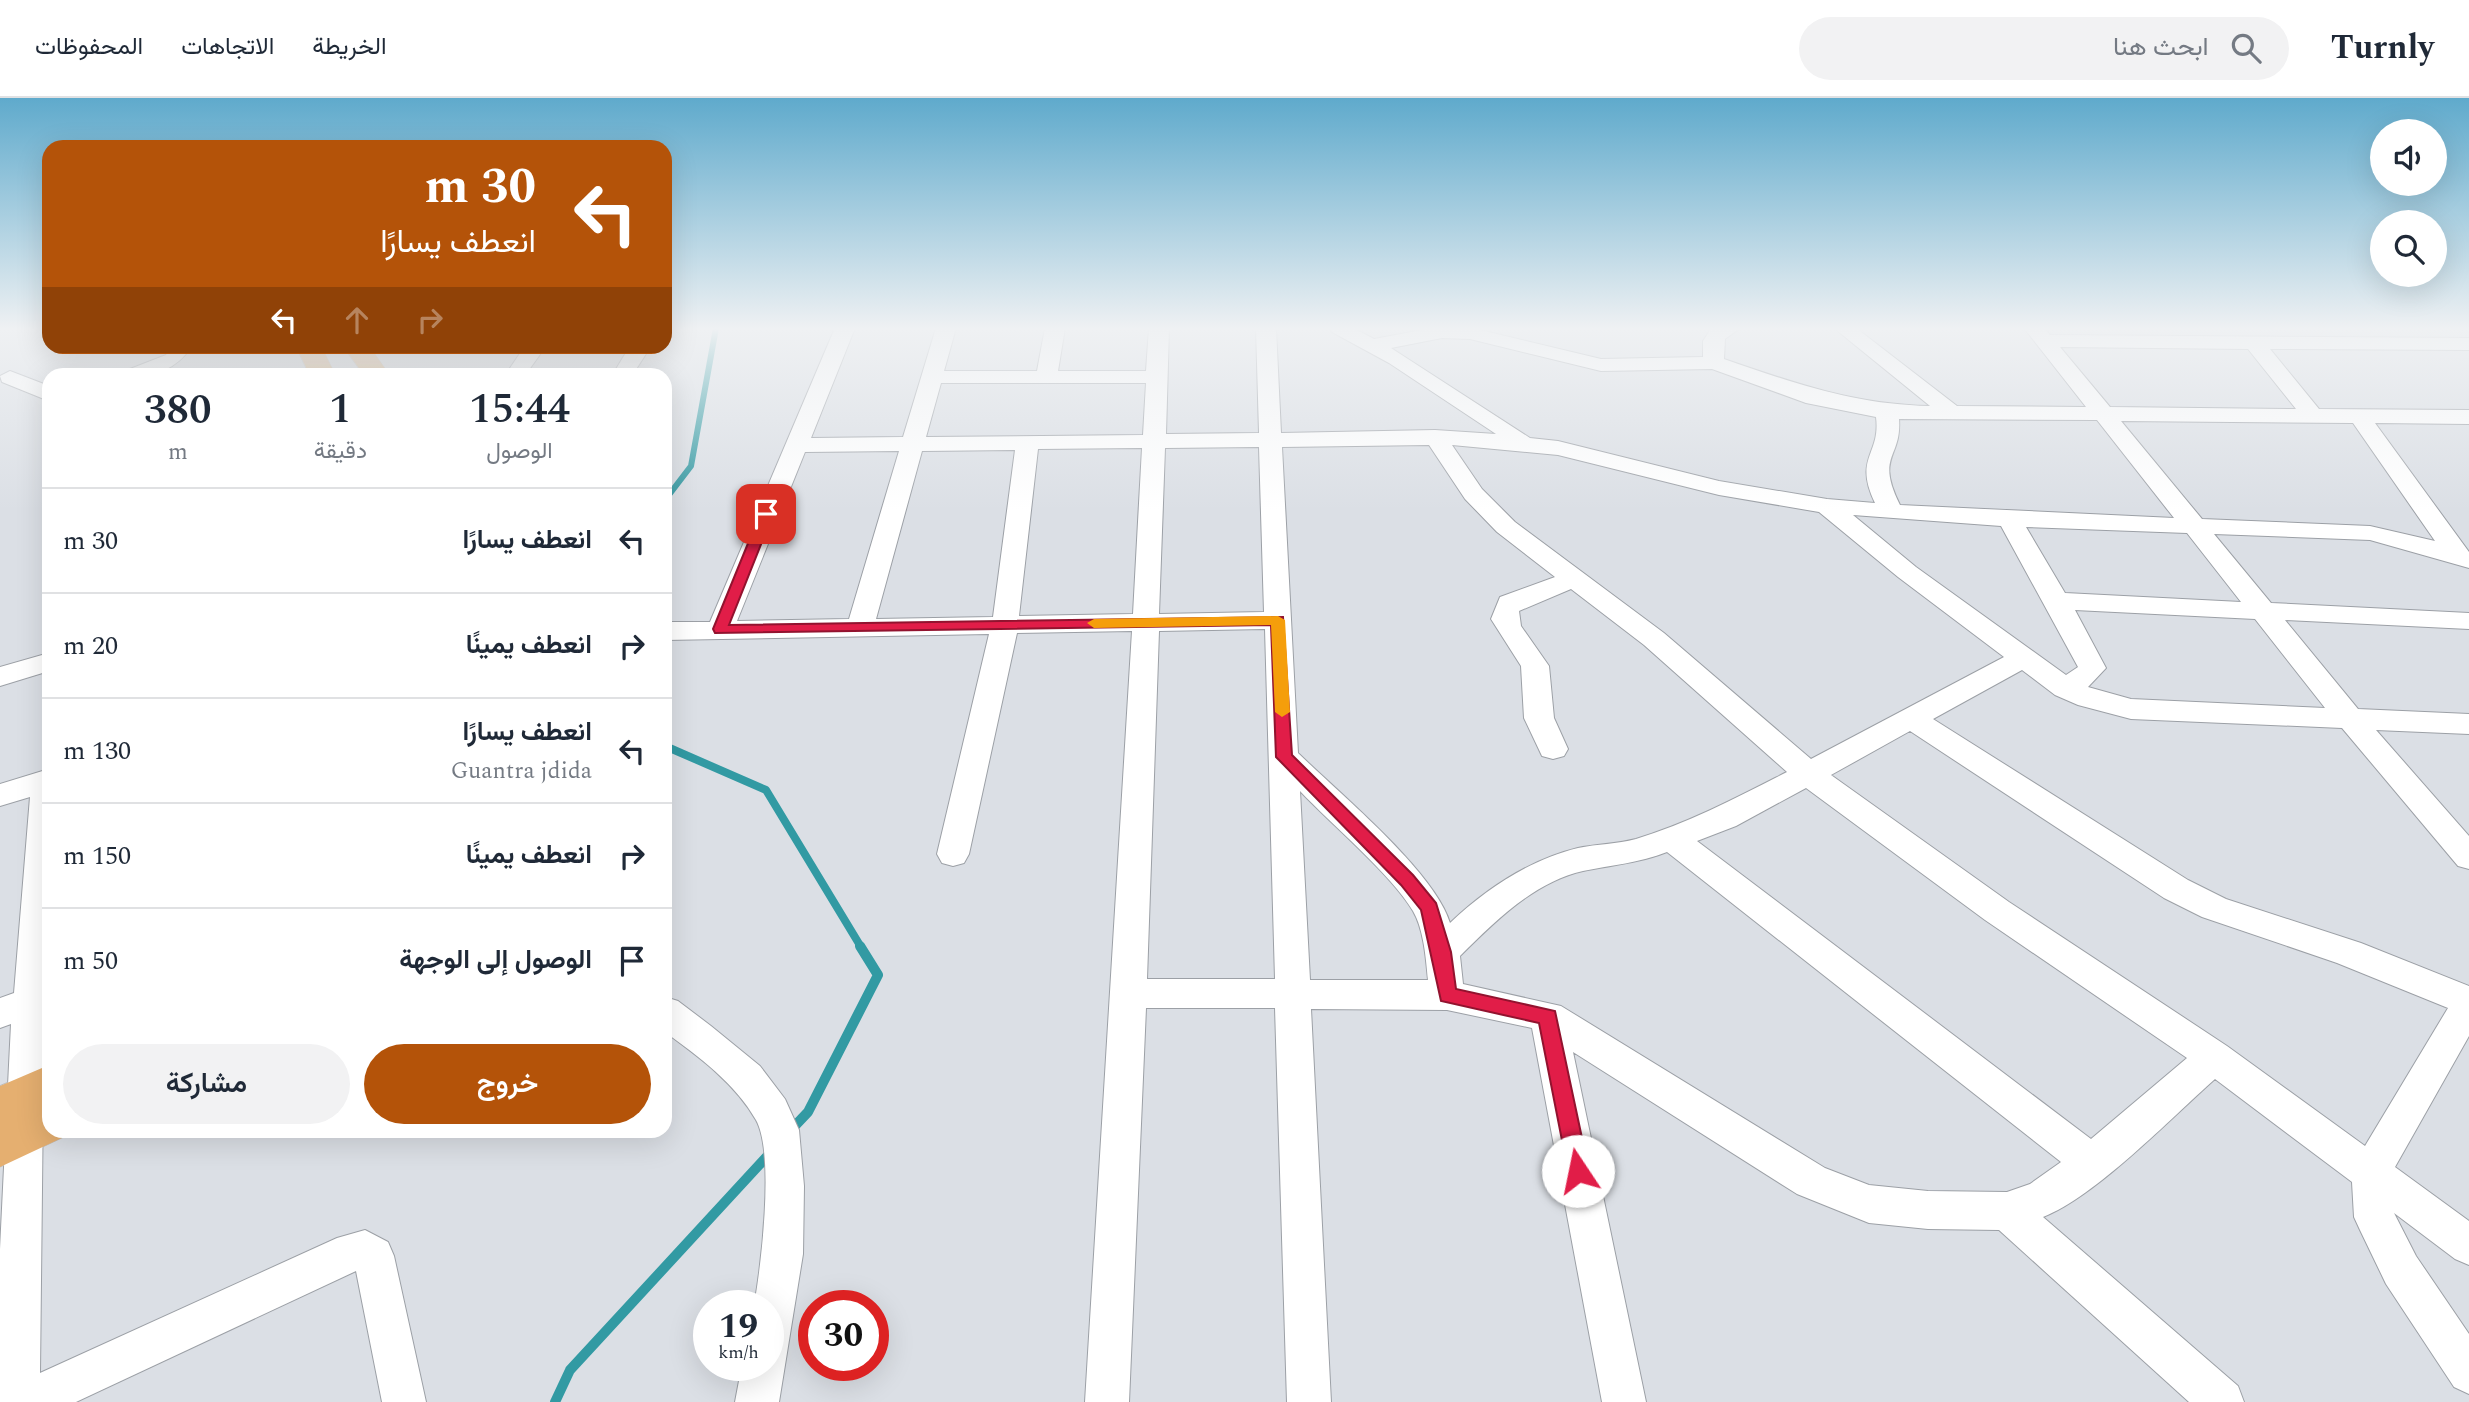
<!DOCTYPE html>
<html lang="ar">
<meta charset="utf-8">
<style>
:root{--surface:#fff;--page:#f2f2f3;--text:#1f2937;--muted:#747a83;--line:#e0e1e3;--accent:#b45309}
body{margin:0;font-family:Spectral,Vazirmatn,serif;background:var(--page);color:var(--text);direction:rtl;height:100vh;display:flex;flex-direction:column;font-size:26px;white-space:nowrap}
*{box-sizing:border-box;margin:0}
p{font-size:23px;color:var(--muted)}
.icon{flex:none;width:38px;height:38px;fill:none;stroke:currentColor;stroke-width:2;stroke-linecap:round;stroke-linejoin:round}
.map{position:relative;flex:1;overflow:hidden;direction:ltr}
.panel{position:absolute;left:42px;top:270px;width:630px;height:770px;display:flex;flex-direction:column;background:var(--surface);border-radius:21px;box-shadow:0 7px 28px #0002;direction:rtl}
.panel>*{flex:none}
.top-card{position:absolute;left:42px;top:42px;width:630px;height:214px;border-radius:21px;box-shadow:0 7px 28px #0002;direction:rtl;background:#b45309;color:#fff;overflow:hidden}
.buttons{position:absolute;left:2370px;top:21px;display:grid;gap:14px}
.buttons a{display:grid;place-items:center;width:77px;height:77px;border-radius:50%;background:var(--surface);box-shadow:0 7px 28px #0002;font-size:35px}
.speed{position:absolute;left:693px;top:1192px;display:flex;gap:14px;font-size:35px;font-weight:700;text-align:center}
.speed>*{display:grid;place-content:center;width:91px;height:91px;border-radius:50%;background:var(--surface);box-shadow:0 7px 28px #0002;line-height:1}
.speed small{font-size:18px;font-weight:400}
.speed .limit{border:10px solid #d22;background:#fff;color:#111}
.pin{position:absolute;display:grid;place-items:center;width:60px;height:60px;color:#fff;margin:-30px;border-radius:14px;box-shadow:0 4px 10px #0006}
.me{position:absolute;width:77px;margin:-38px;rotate:349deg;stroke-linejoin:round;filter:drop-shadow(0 0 5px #0008)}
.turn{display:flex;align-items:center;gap:24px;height:147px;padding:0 21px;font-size:32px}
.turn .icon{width:91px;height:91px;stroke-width:2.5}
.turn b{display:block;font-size:49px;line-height:60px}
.lanes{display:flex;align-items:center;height:66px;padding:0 21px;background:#0003;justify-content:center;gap:35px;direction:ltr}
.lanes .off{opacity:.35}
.eta{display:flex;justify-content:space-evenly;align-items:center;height:119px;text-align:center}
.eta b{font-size:42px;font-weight:600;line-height:49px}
.primary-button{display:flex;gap:14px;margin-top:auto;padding:14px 21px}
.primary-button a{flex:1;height:80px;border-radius:42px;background:var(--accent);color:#fff;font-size:28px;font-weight:600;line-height:80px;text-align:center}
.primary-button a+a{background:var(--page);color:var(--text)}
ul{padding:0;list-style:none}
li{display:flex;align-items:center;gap:21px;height:105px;padding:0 21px;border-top:2px solid var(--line)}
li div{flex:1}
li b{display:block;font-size:26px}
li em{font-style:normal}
header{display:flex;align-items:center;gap:42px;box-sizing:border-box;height:98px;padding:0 35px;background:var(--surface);border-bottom:2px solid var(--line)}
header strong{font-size:33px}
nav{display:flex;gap:38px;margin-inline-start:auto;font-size:24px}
.search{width:490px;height:63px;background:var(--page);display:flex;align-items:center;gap:18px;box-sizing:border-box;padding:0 24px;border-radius:38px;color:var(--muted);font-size:26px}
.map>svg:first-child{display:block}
</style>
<header>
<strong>Turnly</strong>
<div class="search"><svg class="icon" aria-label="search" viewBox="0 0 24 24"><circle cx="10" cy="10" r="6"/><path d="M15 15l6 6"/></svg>ابحث هنا</div>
<nav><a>الخريطة</a><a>الاتجاهات</a><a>المحفوظات</a></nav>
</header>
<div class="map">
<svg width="2469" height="1304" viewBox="0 0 2469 1304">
<rect width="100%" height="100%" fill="#dbdfe5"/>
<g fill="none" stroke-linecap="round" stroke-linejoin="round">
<path stroke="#329aa3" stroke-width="6" d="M665,402l26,-34 25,-138"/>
<path stroke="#329aa3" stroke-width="8" d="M665,648l101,44 95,157"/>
<g stroke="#329aa3" stroke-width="10">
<path d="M790,1033l18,-19 70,-137 -18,-29"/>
<path d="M555,1304l15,-32 202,-219"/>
</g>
<defs>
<g id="minor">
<path d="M835,230h20l-44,110 92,-1 33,-109h20l-12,43h93l8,-43h20l-7,43h88l3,-43h20l-3,106 93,-1 -3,-105h20l5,105 154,-3 61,4 -107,-71 -57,-31 -3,-4h24l21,11 59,-11h39l129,31 102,-2v-16l8,-12 29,-1 -15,11 -1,20c69,24 132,46 206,47l-96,-78h22l101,78 129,1 -62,-79h20l6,7 419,3v12l-199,-1 49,60 150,1v14l-94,-1 94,129v16l-99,-28 -156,-6 57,69 198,10v16l-184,-9 73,89 111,5v20l-93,-4 93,106v33l-11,-3 -116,-138 -211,-9 -53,-14 -23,-10 -33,-25 -89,49 255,161 38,19 135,44 108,43v50l-74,131 74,54v44l-14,-6 -61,-46 22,43 53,78v60l-15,-7 -68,-103 -26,-54 -6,-13 -2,-35 -137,-103c-44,39 -120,118 -172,138l195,169 6,16h-55l-190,-172 -71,-1 -59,-6 -72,-29 -224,-142 73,350h-44l-70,-374 -85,-18 -136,-1 20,393h-44l-12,-394h-129l-17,394h-44l47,-771 -115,2 -48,221 -5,9 -11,3 -11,-3 -5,-9 52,-220 -324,6v-18h45zM1442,240l28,1 131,32 111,-2 94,34 70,14c5,38 -23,40 -1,86l-48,-4 -108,-18 -161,-40 -28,-3 -139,-90zM2060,249l188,2 48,60 -186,-2zM941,285h205l-3,52 -217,2zM1899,321l198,1 77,98 -274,-13c-25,-50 2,-46 -1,-86zM2121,323l232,2 82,118 -65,-15 -168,-7zM1429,347l36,54 32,33 58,45 -55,20 -9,22 30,47 3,52 18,38 11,3 11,-3 4,-7 -14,-31 -5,-52 -28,-40 -2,-15 52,-22 73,56 143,127c-49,25 -98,51 -151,67 -19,5 -39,5 -58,9 -49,12 -92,41 -128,75 -15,-51 -111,-130 -152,-170l-16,-306zM1452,347l106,10 161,40 100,17 79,65 106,80 -193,102 -147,-126 -149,-111 -33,-33zM1259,349l5,165 -105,2 6,-166zM1142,350l-9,166 -114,2 19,-167zM1015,352l-22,167 -117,2 46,-168zM899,353l-50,168 -112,2 68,-169zM1853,417l148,11 77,141 -12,8 -150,-108zM2026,429l161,6 54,69 -176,-9zM2075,512l180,9 70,89 -194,-9 -43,-12 18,-19zM1265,531l10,350h-128l12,-348zM1910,633l254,167 38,19 135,46 111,45 -83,138 -138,-100 -218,-144 -178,-127zM1806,690l179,132 202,138 -96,81 -394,-298 39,-15zM1300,693c31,33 91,83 113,120 11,19 13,48 15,69h-118zM1667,754l394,310 -31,22 -23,8 -79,-1 -59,-6 -44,-17 -264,-162 -98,-22 -3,-28c34,-34 74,-74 123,-85 29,-6 56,-8 84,-19z"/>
<path d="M171,248h21c-16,24 -37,31 -65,28l3,-5 36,-14z"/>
<path d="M525,248h21l-20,28h-20z"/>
<path d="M630,248h21l-18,28h-20z"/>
<path d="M10,273l39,15v15l-47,-19 -2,-6z"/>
<path d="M49,555v18l-49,15v-19z"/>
<path d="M49,671v241l-6,87 -3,276 297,-135 28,-8 23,12 6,14 32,146h-44l-26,-131 -280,131h-76v-153l11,-225 -11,4v-30l14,-5 16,-196 -30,9v-22z"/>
<path d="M665,899l13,4 33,25 49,40 25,33 14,31 5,56 -1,68 -24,148h-44l7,-37h26v-59h-14c7,-40 21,-152 2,-186 -21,-37 -57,-63 -91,-88z"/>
</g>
<g id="major">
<path d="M296,248h25l14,28h-26z"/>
<path d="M343,248h26l20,28h-26z"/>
<path d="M49,967v65h19l-2,6 -66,31v-81z"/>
</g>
</defs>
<use href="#minor" stroke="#9ca0a6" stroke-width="2"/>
<use href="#major" stroke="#bebebf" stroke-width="1"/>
<use href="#minor" fill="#fff" fill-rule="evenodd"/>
<use href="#major" fill="#e5af70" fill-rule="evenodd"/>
</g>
<linearGradient id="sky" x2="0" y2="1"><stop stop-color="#5faacc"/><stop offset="0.56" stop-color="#eff1f3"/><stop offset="1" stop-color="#eff1f3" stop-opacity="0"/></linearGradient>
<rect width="2469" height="412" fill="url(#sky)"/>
<path fill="#e11d48" stroke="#92132f" stroke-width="2" d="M766,412l7,4 -44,111 554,-8 9,138 121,120 23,28 15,49 5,37 99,22 34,160 -3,7 -8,3 -7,-3 -3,-7 -29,-148 -98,-22 -20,-91 -20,-25 -125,-128 -5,-132 -556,8 -2,-4 47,-115z"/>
<path fill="#f59e0b" d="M1278,518l7,4 5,92 -8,5 -7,-5 -4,-87 -177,3 -7,-5 7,-4z"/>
</svg>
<div class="buttons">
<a><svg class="icon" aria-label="sound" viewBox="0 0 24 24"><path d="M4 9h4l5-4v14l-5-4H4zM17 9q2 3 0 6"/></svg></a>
<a><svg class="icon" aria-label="search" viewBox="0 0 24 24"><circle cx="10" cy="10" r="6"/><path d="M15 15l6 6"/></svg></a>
</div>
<div class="speed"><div>19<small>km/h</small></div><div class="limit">30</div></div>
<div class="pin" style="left:766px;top:416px;background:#d93025"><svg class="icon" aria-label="arrive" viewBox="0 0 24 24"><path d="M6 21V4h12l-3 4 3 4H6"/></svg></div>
<svg class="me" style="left:1578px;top:1073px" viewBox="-20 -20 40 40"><circle r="19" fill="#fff"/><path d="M0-13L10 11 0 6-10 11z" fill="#e11d48"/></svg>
<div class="top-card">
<div class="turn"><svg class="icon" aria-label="left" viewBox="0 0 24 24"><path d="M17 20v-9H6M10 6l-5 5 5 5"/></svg><div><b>30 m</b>انعطف يسارًا</div></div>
<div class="lanes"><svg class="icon" aria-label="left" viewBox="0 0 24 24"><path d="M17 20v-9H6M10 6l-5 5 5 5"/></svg><svg class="icon off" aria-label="ahead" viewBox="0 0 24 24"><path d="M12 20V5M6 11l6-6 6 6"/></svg><svg class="icon off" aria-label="right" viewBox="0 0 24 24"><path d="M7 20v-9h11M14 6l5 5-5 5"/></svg></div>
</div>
<section class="panel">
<div class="eta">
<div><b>15:44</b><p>الوصول</p></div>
<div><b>1</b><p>دقيقة</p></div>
<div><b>380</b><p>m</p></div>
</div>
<ul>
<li><svg class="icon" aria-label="left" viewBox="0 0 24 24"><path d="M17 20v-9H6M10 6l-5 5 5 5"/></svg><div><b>انعطف يسارًا</b></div><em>30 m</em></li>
<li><svg class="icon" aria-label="right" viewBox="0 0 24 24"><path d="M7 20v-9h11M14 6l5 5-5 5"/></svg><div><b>انعطف يمينًا</b></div><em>20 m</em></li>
<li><svg class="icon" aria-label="left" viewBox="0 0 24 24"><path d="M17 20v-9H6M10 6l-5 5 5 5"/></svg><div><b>انعطف يسارًا</b><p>Guantra jdida</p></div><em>130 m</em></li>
<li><svg class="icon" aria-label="right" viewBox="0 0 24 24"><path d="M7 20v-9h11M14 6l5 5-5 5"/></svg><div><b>انعطف يمينًا</b></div><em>150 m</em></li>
<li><svg class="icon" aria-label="arrive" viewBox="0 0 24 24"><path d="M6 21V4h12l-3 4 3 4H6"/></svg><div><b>الوصول إلى الوجهة</b></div><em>50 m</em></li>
</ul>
<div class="primary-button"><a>خروج</a><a>مشاركة</a></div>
</section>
</div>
